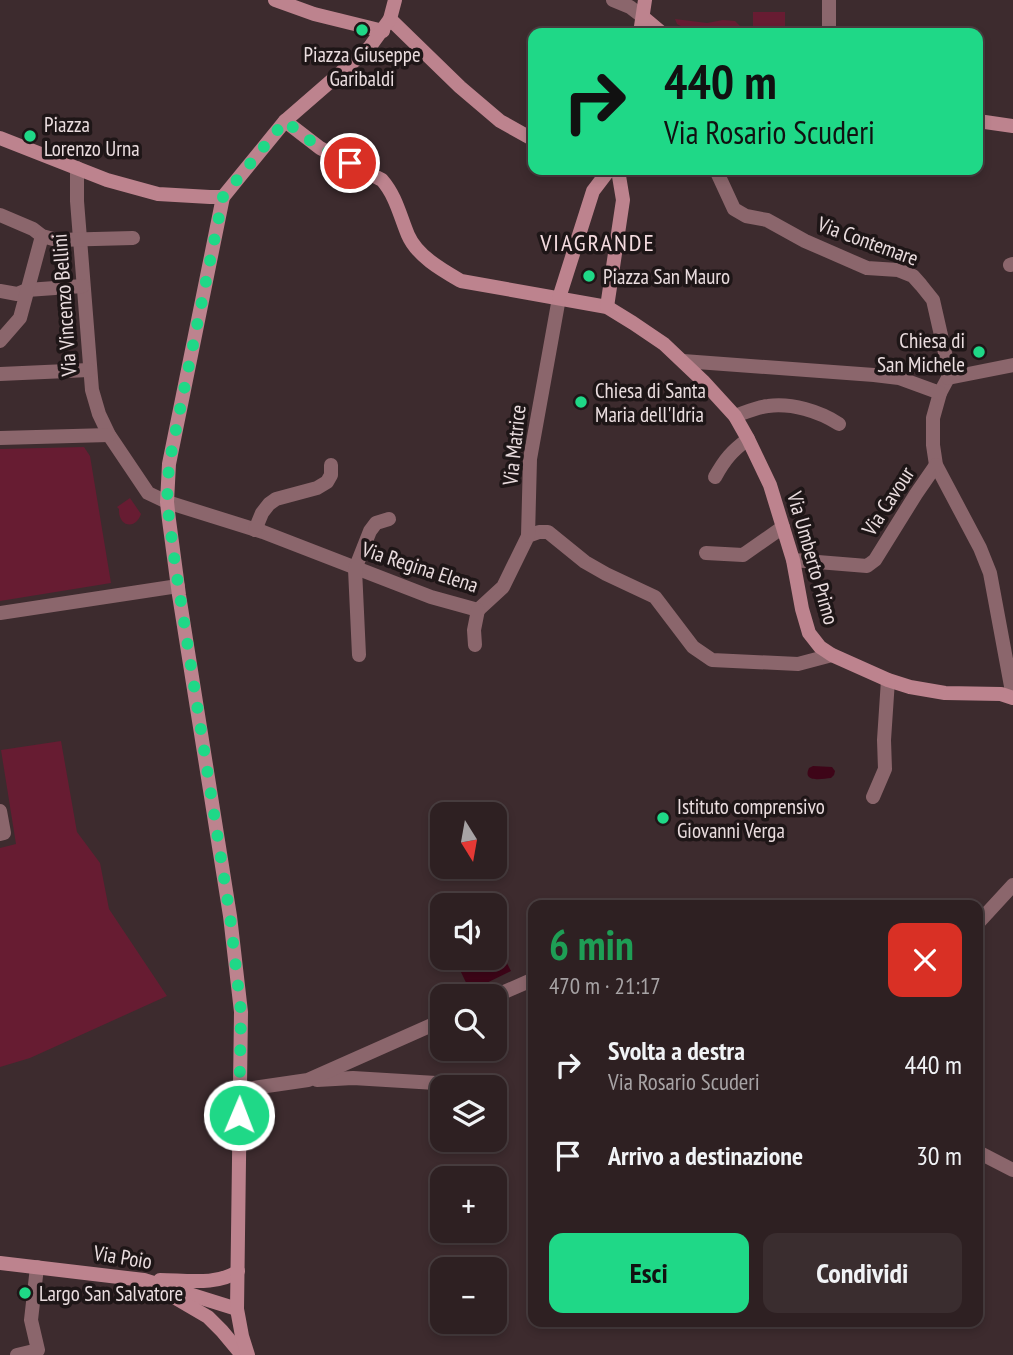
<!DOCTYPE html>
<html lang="it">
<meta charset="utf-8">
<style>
:root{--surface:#2e2022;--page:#3a2d2f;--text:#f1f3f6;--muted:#a7a3a5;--line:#493e40;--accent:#1fd887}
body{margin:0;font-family:"PT Sans Narrow",sans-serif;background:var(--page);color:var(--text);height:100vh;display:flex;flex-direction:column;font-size:26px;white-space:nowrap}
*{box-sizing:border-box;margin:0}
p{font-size:23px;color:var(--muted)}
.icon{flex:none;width:38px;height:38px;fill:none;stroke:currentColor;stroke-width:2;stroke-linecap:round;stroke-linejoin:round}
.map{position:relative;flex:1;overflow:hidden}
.side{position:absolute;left:528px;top:900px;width:455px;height:427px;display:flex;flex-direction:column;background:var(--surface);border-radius:14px;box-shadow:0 4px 10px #0003,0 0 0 2px var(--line)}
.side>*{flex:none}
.banner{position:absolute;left:528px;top:28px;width:455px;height:147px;border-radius:14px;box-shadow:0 4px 10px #0003,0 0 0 2px var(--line);background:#1fd887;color:#111;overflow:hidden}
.needle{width:46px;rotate:169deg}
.controls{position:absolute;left:430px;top:802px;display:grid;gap:14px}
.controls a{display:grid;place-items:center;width:77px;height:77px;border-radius:14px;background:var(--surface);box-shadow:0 4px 10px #0003,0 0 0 2px var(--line);font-size:35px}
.pin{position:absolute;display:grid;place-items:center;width:60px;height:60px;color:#fff;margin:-30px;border:4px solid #fff;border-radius:50%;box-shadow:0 2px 7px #0007}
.me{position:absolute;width:77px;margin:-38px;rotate:1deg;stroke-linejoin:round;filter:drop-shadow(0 0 5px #0008)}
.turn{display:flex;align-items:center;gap:24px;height:147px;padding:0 21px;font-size:32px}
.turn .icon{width:91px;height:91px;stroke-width:2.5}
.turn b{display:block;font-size:49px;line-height:60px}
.round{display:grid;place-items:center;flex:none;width:74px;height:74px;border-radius:14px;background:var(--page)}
.head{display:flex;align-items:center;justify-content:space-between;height:119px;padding:0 21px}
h1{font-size:42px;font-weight:800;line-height:52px;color:#1e9e55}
.cta{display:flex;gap:14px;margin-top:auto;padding:14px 21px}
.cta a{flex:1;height:80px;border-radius:14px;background:var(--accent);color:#111;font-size:28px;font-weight:800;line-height:80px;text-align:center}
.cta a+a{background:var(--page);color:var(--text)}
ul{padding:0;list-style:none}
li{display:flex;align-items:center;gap:21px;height:91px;padding:0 21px}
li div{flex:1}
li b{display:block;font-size:26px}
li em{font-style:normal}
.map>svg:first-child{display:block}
</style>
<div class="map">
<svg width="1013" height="1355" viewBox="0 0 1013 1355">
<rect width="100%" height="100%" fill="#3d2b2e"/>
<g fill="#671c32">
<rect x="753" y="12" width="32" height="21"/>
<path d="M675,19l32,4 16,-3 12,1 5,5 1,7c-5,0 -13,1 -18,-1 -15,-5 -18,-9 -35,-2l-11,-6z"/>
<path d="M84,447l6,9 21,127 -111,18v-152z"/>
<path d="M130,498l11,16c-6,17 -23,12 -22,-5l-2,-2z"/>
<path d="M61,741l16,91 23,31 9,46 58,87 -137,62 -30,9v-219l16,-4 -15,-94z"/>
</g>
<g fill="#3e0518">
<path d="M813,766l19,1 3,4 -1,4 -3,3c-9,1 -29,5 -22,-10z"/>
<path d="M501,952l10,19 -41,20 -9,-19 29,-15h5v-2z"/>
</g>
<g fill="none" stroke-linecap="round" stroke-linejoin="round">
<g stroke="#8b666c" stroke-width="14">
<path d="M613,0l17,7 13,10"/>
<path d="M829,33v-33"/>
<path d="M77,168v33l15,189 7,24 10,21 39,58 19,9 96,30 168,65 47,13 25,-23 25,-51 11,-4h9l37,30 21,12 49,23 38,50 19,13 86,4 34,-9"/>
<path d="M716,170l18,39 12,7 21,4 38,21 62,27 31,2 15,6 8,9 12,15 15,66v12l-8,15 -7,25v27l3,20 44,83 10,25 23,124"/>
<path d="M0,215l33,14 9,7 15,4 76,-2"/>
<path d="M1010,265l3,-1"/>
<path d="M0,291l17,3 10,-4 56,-4"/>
<path d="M0,341l20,-23 22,-82"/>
<path d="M683,361l191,14 25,3 41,15"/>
<path d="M0,374l89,-4"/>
<path d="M948,378l65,-13"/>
<path d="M735,416c11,-4 22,-9 33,-10 24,-3 51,5 71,18"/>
<path d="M0,438l109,-3"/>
<path d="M715,477c10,-18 17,-26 33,-38"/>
<path d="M255,530l7,-17 7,-9 7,-5 41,-11 10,-6 4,-7v-10"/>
<path d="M528,536l2,-77 29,-161"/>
<path d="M706,553l37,2 40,-28"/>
<path d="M793,560l74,6 8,-6 41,-66 20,-29"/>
<path d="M0,613l178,-27"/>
<path d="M475,645l-1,-15 4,-20"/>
<path d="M359,655l-4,-86 15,-38 6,-8 13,-4"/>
<path d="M873,797l12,-28 -1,-29 4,-60"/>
<path d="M0,811l4,22 -4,1"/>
<path d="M978,923l35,-38"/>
<path d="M495,996l39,-17"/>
<path d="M317,1080l36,-2 83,5 19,4"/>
<path d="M240,1090l68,-10 135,-60"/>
<path d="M978,1152l35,18"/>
<path d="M17,1355l21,-5 -7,-30 6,-53"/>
</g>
<g stroke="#bd838e" stroke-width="14">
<path d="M275,0l39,14 69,17"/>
<path d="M643,17l19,16"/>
<path d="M390,19l70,68 40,34 34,19"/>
<path d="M640,33l5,-33"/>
<path d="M285,121l35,27 62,32c14,16 18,36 26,55 9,21 34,35 53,46l146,26 26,16 31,21 39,37 32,35 13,23 22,46 23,75 9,49 7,24 11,14 12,8 56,25 22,7 35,6 56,1 12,4"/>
<path d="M978,121l35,5"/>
<path d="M0,138l107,42 51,14 52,3h13"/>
<path d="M559,298l34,-107 16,-21"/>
<path d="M607,307l16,-107 -5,-30"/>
<path d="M0,1263l144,17 93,29"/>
<path d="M160,1280c24,0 58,6 78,-9"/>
<path d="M167,1293l41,24 14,14 20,24"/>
<path d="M248,1355l-6,-19 -5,-27 4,-297 -11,-96 -51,-321 -10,-75 -2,-18 2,-38 54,-267 62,-76 84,-73 21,-29 5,-19"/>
</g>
</g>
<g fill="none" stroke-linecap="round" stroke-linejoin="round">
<path stroke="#1fd887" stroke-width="12" stroke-dasharray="0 21.6" d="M239,1115l2,-103 -11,-96 -55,-352 -8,-62 2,-38 54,-267 62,-76 35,27 30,15"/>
</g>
<g fill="#1fd887" stroke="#1e1617" stroke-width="2.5">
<circle cx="362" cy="30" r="7"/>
<circle cx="30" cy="136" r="7"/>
<circle cx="589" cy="276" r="7"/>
<circle cx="979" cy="352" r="7"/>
<circle cx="581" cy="402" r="7"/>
<circle cx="663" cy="818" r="7"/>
<circle cx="25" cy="1293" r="7"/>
</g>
<g text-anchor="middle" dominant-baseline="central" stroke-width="7" stroke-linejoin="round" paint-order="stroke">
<g font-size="21" fill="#eadddf" stroke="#1e1617" text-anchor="start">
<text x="362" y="54" text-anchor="middle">Piazza Giuseppe<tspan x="362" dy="24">Garibaldi</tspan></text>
<text x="44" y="124">Piazza<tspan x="44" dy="24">Lorenzo Urna</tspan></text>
<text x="603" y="276">Piazza San Mauro</text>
<text x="965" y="340" text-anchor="end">Chiesa di<tspan x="965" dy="24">San Michele</tspan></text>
<text x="595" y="390">Chiesa di Santa<tspan x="595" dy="24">Maria dell'Idria</tspan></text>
<text x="677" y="806">Istituto comprensivo<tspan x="677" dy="24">Giovanni Verga</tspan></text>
<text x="39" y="1293">Largo San Salvatore</text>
</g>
<g font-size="21" fill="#eadddf" stroke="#1e1617">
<text transform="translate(868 241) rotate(20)">Via Contemare</text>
<text transform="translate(64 305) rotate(-94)">Via Vincenzo Bellini</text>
<text transform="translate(514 445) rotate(-84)">Via Matrice</text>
<text transform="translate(888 501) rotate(-57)">Via Cavour</text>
<text transform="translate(813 558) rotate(74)">Via Umberto Primo</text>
<text transform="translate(420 567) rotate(18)">Via Regina Elena</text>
<text transform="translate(123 1257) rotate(9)">Via Poio</text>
</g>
<g font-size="24" letter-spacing="2" fill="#f4dbdf" stroke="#1e1617">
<text x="598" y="242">VIAGRANDE</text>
</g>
</g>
</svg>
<div class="controls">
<a><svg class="needle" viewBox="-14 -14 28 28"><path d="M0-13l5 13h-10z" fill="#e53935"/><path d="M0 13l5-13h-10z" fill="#a7a3a5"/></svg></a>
<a><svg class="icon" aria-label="sound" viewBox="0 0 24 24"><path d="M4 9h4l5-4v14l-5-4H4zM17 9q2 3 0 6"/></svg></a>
<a><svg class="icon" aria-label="search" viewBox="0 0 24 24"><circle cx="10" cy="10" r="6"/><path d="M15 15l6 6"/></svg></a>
<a><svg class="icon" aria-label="layers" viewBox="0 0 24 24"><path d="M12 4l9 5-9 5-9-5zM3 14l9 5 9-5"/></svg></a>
<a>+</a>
<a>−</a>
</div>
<div class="pin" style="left:350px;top:163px;background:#d93025"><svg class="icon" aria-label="arrive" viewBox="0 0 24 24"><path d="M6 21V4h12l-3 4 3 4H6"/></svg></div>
<svg class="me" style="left:239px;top:1115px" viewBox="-20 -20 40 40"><circle r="17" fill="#1fd887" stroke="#fff" stroke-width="3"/><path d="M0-11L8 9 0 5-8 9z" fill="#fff"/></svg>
<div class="banner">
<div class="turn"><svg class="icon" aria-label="right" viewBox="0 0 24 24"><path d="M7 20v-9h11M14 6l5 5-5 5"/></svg><div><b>440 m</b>Via Rosario Scuderi</div></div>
</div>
<section class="side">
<div class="head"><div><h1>6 min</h1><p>470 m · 21:17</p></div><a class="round" style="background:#d93025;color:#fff"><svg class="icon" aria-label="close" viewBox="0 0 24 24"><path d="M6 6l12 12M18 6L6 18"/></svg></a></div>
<ul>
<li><svg class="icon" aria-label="right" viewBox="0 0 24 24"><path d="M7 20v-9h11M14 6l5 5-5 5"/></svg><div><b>Svolta a destra</b><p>Via Rosario Scuderi</p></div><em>440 m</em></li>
<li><svg class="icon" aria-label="arrive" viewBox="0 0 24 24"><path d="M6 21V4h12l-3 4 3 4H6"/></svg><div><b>Arrivo a destinazione</b></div><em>30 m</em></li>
</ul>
<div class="cta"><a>Esci</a><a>Condividi</a></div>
</section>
</div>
